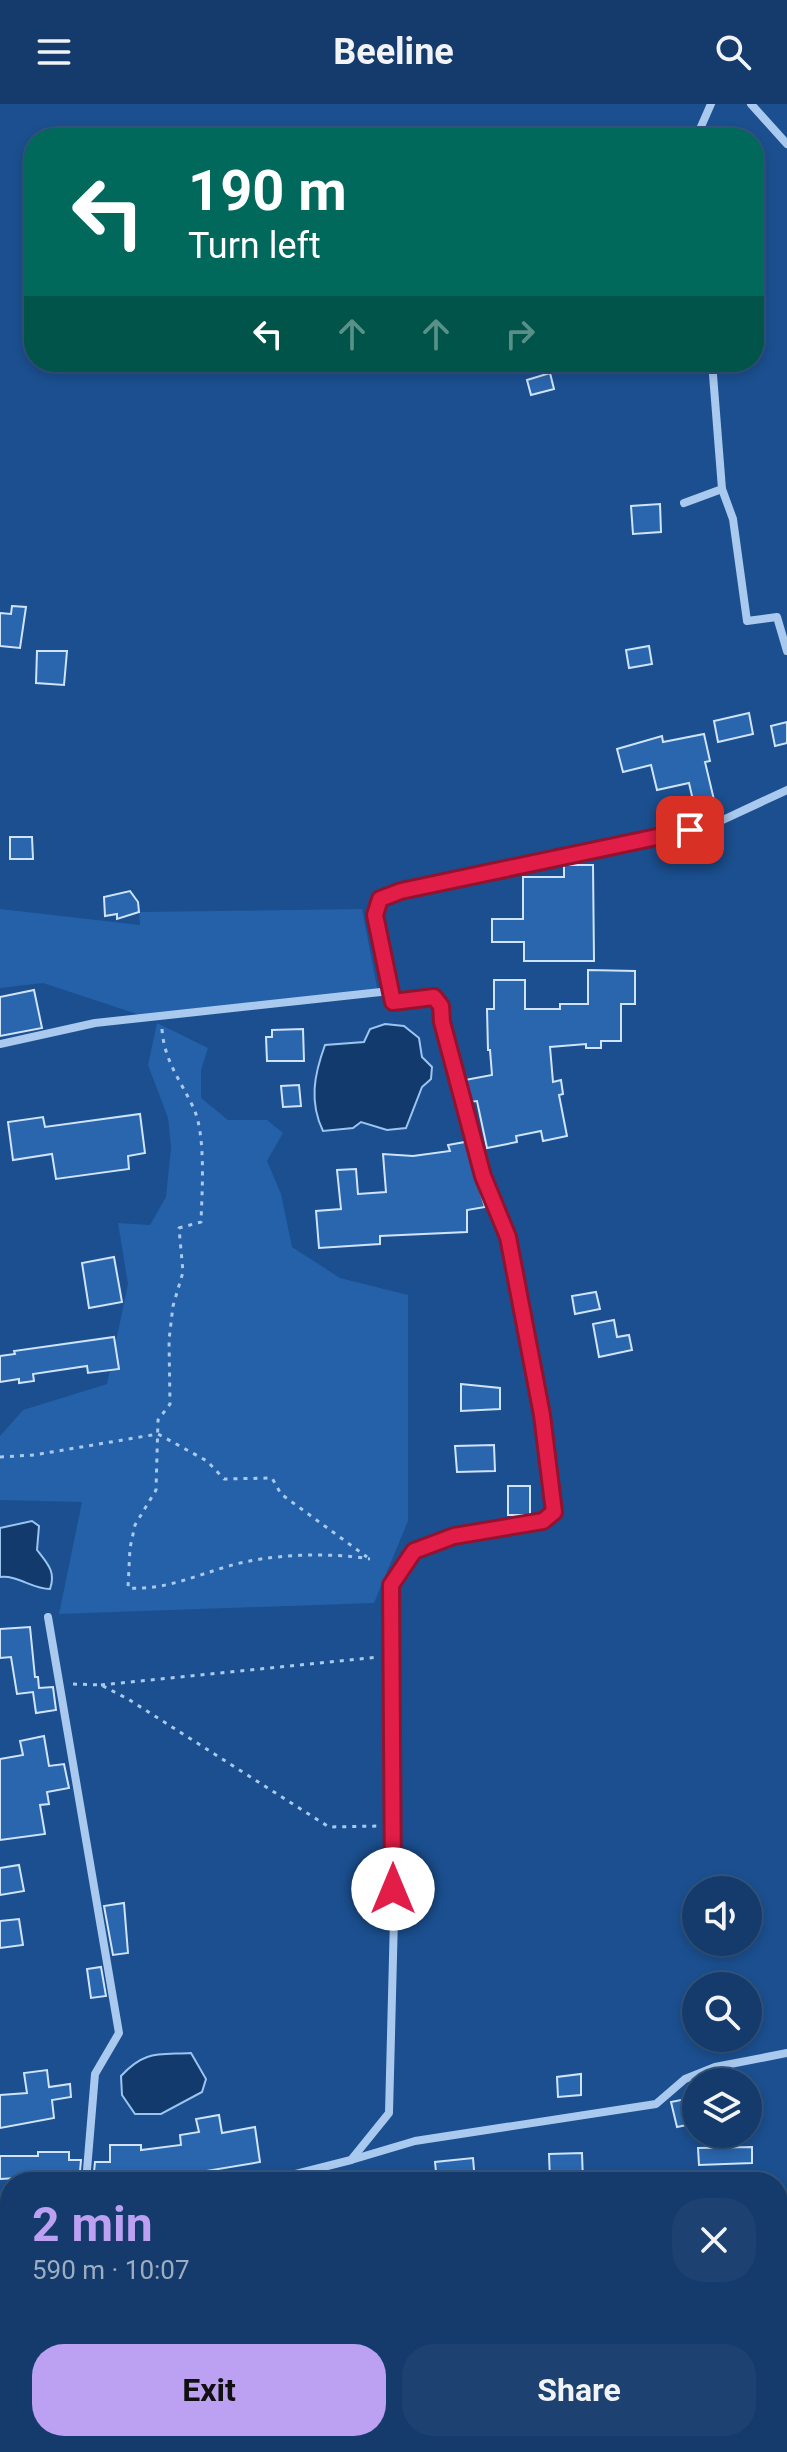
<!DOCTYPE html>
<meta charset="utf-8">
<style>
:root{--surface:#143b6b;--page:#1d4271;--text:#f1f3f6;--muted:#9dadc1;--line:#33557e;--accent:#bca0f2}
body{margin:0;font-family:Roboto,sans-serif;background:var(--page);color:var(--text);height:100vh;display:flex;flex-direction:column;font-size:30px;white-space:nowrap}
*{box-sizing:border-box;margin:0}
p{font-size:26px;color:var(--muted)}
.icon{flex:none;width:44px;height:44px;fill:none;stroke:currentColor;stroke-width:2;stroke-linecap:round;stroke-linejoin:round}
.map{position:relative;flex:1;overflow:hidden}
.details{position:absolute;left:0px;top:2068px;width:788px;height:280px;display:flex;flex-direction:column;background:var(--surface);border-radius:32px 32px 0 0;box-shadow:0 4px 12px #0003,0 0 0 2px var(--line)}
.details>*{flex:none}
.hud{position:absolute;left:24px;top:24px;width:740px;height:244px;border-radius:32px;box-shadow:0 4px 12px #0003,0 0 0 2px var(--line);background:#00695c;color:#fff;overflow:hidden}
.fabs{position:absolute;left:682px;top:1772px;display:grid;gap:16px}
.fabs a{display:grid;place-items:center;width:80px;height:80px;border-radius:50%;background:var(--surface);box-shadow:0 4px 12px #0003,0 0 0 2px var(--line);font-size:40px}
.pin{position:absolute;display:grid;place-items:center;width:68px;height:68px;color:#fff;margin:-34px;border-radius:16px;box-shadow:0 4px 12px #0006}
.me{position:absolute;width:88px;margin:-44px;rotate:0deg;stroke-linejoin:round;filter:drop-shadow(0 0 6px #0008)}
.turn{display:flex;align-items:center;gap:28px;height:168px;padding:0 32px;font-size:36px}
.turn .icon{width:104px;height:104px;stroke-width:2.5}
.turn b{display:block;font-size:56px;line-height:68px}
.lanes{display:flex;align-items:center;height:76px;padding:0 32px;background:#0003;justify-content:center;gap:40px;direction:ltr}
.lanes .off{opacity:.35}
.round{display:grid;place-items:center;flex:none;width:84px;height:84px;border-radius:32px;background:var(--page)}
.summary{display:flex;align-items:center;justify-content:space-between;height:136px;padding:0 32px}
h1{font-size:48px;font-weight:700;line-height:60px;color:var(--accent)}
.button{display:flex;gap:16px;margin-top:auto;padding:16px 32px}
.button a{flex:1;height:92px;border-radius:32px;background:var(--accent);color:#111;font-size:32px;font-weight:700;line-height:92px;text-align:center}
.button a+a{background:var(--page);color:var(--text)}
header{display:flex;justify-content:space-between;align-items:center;height:104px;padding:0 32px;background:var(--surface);font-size:36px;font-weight:700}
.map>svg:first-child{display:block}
</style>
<header><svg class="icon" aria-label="menu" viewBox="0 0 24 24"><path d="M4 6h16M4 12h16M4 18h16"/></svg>Beeline<svg class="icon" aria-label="search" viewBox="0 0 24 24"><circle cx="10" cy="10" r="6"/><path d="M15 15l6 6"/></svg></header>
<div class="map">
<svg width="787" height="2348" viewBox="0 0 787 2348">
<rect width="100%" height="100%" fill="#1b4f8f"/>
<g fill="#2461a8">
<path d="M0,805l140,16 -1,-13 223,-3 16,83 -229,26 -106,-35 -43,5z"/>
<path d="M157,919l51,25 -7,22v28l27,22h39l16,13 -16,28 14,33 11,53 48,31 68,17v226l-34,82 -315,11 23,-112 -82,-2v-64l23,-26 84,-26 21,-100 -10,-61 32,2 16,-28 5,-50 -3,-29 -20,-53z"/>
</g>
<g fill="#123a6d" stroke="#9cc4f0" stroke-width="2">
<path d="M385,920l19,2 15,12 3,19 10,10 -1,12 -9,8 -16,41 -19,2 -26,-8 -8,6 -30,3c-14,-29 -9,-56 2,-86l39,-3 6,-13z"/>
<path d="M32,1417l7,5 -2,24c11,14 19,22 13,39 -18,0 -32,-14 -50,-12v-49z"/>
<path d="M191,1949l15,26 -4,13 -41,22h-26l-13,-19 -1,-19c24,-26 37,-21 70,-23z"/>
</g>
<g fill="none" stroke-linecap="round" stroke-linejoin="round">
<path stroke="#9cc4f0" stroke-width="5" d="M383,2348l5,-10"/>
</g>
<g fill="#2a66ad" stroke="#cfe3fa" stroke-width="2">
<path d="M550,269l4,16 -23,6 -4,-15z"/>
<path d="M660,400l1,28 -28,2 -2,-28z"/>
<path d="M12,502l14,1 -6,41 -20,-2v-33l11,1z"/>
<path d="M649,542l3,18 -23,4 -3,-18z"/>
<path d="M37,547h30l-3,34 -28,-2z"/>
<path d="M749,609l4,21 -35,8 -4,-21z"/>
<path d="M787,618v21l-12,3 -4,-20z"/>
<path d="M704,630l6,27 -5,1 10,42 -20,5 -6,-26 -32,7 -6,-25 -28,7 -6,-23 45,-13 1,6z"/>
<path d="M10,733h22l1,22h-23z"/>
<path d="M564,761h29l1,96h-70v-19h-32v-23h31v-42h41z"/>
<path d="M130,787l8,11 1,10 -22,7v-5l-12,2 -1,-19z"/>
<path d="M588,866l47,1v33h-14v37h-20v7h-15v-4l-36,3 3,35 8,-2 2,14 -4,1 8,41 -24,5 -2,-10 -25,5 1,6 -30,6 -10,-47 -8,1 -4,-22 27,-5 -2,-25h-2l-1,-41h7v-29h31v29h35v-5h28z"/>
<path d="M34,886l8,38 -42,8v-39z"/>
<path d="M303,925l1,32h-37l-1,-24h6v-7z"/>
<path d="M299,981l2,21 -18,1 -2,-21z"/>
<path d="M140,1010l5,39 -17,3 1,13 -73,10 -4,-25 -39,6 -5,-38 35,-5 2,10z"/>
<path d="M465,1038l20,65 -18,3v22l-87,4v8l-61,4 -3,-37 25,-2 -4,-39 19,-1 2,25 28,-2 -3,-38 30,2 37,-5 -2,-6z"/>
<path d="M114,1153l8,45 -33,6 -7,-45z"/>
<path d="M596,1188l4,17 -25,5 -3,-18z"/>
<path d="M614,1216l3,17 12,-2 3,15 -33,7 -6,-33z"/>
<path d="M114,1233l5,32 -31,4 -1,-7 -54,8 1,7 -15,2v-4l-19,3v-26l15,-2 -1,-3z"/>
<path d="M461,1280l39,4v21l-39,2z"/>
<path d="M494,1341l1,26 -38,1 -2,-26z"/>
<rect x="508" y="1382" width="22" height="29"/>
<path d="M30,1523l5,50h3l1,11 14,-1 3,23 -20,3 -3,-21 -16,2 -6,-37 -11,1v-29z"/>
<path d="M44,1632l5,30 15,-2 5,24 -22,4 2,12 -9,1 5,29 -45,6v-81l23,-4 -3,-14z"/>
<path d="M19,1761l5,26 -24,4v-27z"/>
<path d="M124,1799l4,50 -15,2 -9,-49z"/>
<path d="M19,1815l4,26 -23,3v-27z"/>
<path d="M101,1863l5,29 -15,2 -4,-29z"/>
<path d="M47,1966l2,17 21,-3 1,13 -19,3 2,18 -54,10v-33l27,-2 -3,-20z"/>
<path d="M581,1970v21l-23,2 -1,-20z"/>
<path d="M696,1993v26l-19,4 -6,-25z"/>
<path d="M219,2011l3,18 33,-6 5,35 -60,10 1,9 -11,1h-97l2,-20h15v-17h31v5l40,-5 -1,-10 19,-3 -3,-13z"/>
<path d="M752,2043v16l-53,2 -1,-17z"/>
<path d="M38,2048h31v8h12l-2,22h-7v-7l-72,4v-23h38z"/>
<path d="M582,2049l1,29 -33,-2 -1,-26z"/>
<path d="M473,2054l2,24h-38l-2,-20z"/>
</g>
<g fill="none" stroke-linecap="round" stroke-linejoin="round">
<g stroke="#a9c9ee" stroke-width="3" stroke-dasharray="4 6" stroke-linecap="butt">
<path d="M162,925c2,32 19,52 32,80 12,27 8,83 7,113l-22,6 4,44 -10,34 -4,34 1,64 -12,16 -2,70 -21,35 -5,23 -2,40c38,2 66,-12 101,-22 40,-12 100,-14 141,-7"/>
<path d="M0,1353l34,-2 124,-21 49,27 17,18 48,-1 9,16 86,63"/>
<path d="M73,1580l28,1 27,14 201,128 51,-1"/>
<path d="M101,1581l278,-28"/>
</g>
<g stroke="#a9c9ee" stroke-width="8">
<path d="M751,0l36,40"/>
<path d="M696,34l15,-34"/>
<path d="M722,385l11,30 14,102 30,-4 10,34"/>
<path d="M684,399l38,-14 -10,-127"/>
<path d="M0,940l95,-21 295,-32"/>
<path d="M48,1513l71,416 -24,41 -9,108"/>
<path d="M351,2056l64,-19 241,-37 29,-25 30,-12 72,-14"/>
<path d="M264,2078l87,-22 38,-47 5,-195 -3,-333 23,-34 40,-15 89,-15 11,-9 -12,-97 -34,-178 -25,-61 -22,-73 -19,-81 -1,-16 -7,-9 -41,5 -18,-87 5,-16 21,-8 311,-66 75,-35"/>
<path d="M68,2348l1,-10"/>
</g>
</g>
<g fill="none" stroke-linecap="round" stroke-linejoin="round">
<defs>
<path id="route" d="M393,1785l-2,-304 23,-34 40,-15 89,-15 11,-9 -12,-97 -34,-178 -25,-61 -41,-154 -1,-16 -7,-9 -41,5 -18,-87 5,-16 21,-8 289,-61"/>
</defs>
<use href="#route" stroke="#92132f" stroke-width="20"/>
<use href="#route" stroke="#e11d48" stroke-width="14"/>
</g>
</svg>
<div class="fabs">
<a><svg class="icon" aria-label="sound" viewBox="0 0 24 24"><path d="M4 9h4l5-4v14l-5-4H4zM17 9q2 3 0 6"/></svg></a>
<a><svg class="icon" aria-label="search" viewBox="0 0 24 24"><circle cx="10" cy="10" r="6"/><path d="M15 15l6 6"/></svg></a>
<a><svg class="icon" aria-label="layers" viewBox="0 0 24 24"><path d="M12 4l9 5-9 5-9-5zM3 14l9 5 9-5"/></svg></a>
</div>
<div class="pin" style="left:690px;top:726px;background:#d93025"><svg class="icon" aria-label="arrive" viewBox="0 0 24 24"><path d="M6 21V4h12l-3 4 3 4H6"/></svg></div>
<svg class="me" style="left:393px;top:1785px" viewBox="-20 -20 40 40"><circle r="19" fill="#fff"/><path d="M0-13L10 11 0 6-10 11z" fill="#e11d48"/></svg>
<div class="hud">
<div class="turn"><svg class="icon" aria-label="left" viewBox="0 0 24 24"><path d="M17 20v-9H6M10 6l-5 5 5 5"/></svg><div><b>190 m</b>Turn left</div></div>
<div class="lanes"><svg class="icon" aria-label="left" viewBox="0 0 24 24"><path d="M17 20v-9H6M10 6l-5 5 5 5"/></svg><svg class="icon off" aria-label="ahead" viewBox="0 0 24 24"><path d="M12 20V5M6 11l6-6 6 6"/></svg><svg class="icon off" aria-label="ahead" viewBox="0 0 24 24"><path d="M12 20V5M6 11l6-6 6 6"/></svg><svg class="icon off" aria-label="right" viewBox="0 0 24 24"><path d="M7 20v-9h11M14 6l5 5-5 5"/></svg></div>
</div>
<section class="details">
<div class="summary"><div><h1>2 min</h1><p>590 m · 10:07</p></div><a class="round"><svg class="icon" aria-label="close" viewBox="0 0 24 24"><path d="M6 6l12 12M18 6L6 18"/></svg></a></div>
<div class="button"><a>Exit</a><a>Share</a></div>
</section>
</div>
